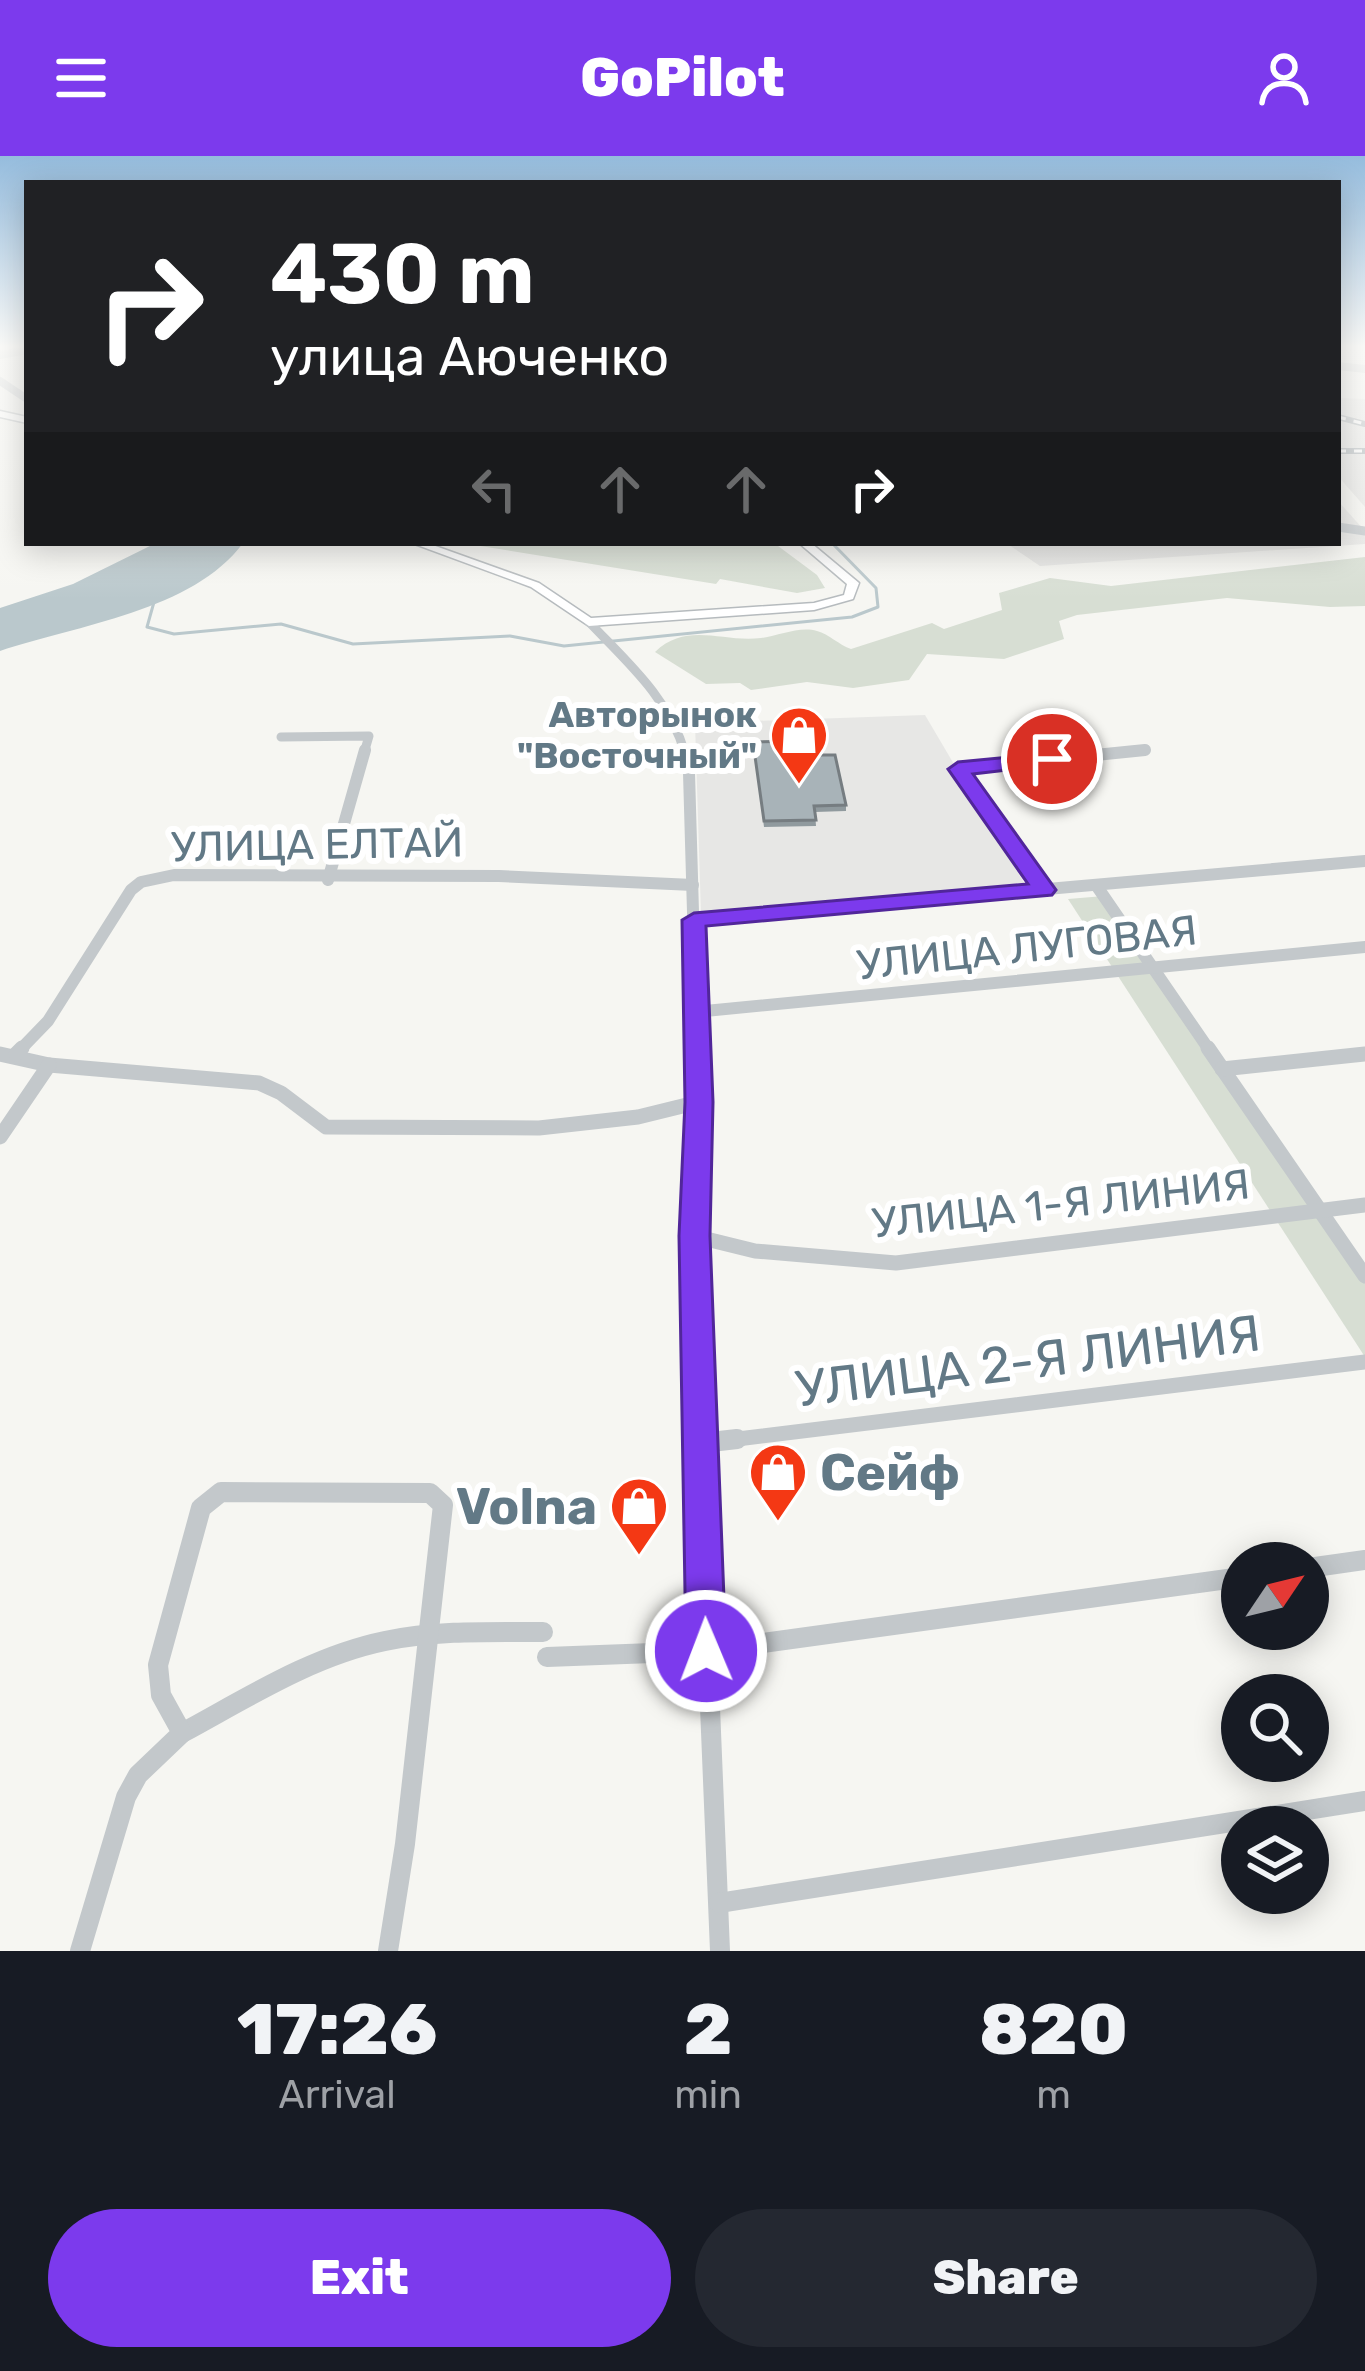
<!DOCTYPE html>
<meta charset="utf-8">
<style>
:root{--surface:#171b24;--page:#242831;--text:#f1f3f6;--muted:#9ea1a6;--accent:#7c3aed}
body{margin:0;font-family:Rubik,sans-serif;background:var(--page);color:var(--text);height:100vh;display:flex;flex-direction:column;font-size:45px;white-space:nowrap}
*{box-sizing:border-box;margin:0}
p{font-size:39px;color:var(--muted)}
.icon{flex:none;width:66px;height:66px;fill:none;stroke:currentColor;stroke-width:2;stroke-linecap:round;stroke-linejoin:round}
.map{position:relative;height:1795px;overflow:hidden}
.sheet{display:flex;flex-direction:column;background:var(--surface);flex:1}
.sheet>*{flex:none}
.guide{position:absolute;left:24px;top:24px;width:1317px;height:366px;border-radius:0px;box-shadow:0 6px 30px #0003;background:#202124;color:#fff;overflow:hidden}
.needle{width:78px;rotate:55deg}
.fabs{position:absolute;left:1221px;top:1386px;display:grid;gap:24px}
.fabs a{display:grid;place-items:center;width:108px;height:108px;border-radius:50%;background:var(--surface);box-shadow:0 6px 30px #0003;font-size:60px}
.pin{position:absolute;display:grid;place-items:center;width:102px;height:102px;color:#fff;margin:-51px;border:6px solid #fff;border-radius:50%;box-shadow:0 3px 12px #0007}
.me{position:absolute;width:132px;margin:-66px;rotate:359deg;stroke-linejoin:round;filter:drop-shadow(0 0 9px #0008)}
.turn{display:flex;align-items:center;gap:42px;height:252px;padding:0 48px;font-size:54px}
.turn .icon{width:156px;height:156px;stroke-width:2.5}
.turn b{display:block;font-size:84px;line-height:102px}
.lanes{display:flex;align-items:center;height:114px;padding:0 48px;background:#0003;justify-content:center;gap:60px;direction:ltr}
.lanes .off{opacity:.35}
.eta{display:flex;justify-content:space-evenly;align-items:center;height:204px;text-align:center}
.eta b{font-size:72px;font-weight:800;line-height:84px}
.primary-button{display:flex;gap:24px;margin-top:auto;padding:24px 48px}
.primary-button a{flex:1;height:138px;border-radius:72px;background:var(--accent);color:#fff;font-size:48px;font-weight:800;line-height:138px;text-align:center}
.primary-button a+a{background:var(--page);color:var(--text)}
header{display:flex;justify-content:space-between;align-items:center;height:156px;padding:0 48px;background:var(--accent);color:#fff;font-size:54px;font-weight:800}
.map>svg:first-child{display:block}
</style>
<header><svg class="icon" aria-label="menu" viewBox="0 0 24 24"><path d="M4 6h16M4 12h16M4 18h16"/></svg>GoPilot<svg class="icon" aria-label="person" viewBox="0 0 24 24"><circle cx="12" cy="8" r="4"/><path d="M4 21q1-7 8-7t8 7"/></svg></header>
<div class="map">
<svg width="1365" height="1795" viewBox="0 0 1365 1795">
<rect width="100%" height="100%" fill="#f6f6f2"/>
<g fill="#e7e7e5">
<path d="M1338,242l27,1v108l-27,-31z"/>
<path d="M1338,345l27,30v13l-325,22 -34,-23h332z"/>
<path d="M925,559l99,168 -323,32 -6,-192z"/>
</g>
<g fill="#d7ded3">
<path d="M462,387h312l43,32 8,13 -28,5 -77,-14 -4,5z"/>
<path d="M1365,401v49l-35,1 -103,-9 -150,17 -18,6 5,18 -60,20 -77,-5 -18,26 -56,8 -46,-6 -56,8 -11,-7 -34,1 -51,-32c32,-31 68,-9 106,-14 18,-2 38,-12 56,-7 12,3 22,14 34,18l81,-26 12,6 58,-19 -3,-17 51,-15 61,8z"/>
<path d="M1104,740l261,385v76l-297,-458z"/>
</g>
<path fill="#bac8cc" d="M156,387h87c-50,68 -166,82 -243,108v-43l73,-24z"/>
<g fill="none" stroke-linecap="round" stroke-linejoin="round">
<path stroke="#bac8cc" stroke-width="3" d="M154,446l-7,25 27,7 107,-10 72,20 157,-8 54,10 288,-29 26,-10 -2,-19 -44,-45"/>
<defs>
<g id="major">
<path d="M0,255l27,6v6l-27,-6z"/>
<path d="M412,387h15l112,40 52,35 223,-15 30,-8 3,-11 -48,-41h12l48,40 -6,16 -39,11 -225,16 -58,-39z"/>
</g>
</defs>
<use href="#major" stroke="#b6bbbe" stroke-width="3"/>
<g stroke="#c3c8cb" stroke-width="8">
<path d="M0,199l27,-5"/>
<path d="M1338,210l27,3"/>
<path d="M0,225l27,18"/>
</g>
<g stroke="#c3c8cb" stroke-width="9">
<path d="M1338,371l27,4"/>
<path d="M589,466c38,40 80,76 96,131"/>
<path d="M281,581l88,-1 -5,17"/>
<path d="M1120,597l25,-3"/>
</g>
<g stroke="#c3c8cb" stroke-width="12">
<path d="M684,594l5,23 8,278"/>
<path d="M328,724l37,-130"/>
<path d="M1096,729l114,166"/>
<path d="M1044,734l-86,-121 187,-19"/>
<path d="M694,764l671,-59"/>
<path d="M695,856l670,-65"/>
<path d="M19,895l29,-30 83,-131 10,-8 33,-7 325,1 194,9"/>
</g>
<g stroke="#c3c8cb" stroke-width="15">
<path d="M697,892l-3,188 5,206"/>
<path d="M1208,892l157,228"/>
<path d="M0,898l49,11 210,18 22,10 45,34 213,1 99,-11 61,-15"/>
<path d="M16,898l6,-6"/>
<path d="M1222,913l143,-15"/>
<path d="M0,981l49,-72"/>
<path d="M694,1080l61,15 141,12 469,-58"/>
<path d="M713,1286l652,-80"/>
</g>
<g stroke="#c3c8cb" stroke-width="20">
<path d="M699,1283l21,512"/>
<path d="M702,1287l35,-4"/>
<path d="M1308,1412l57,-8"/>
<path d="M547,1501l158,-6 537,-74"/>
<path d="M182,1577c65,-35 130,-77 203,-92 52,-11 106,-9 158,-9"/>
<path d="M719,1747l646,-102"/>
<path d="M80,1795l46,-154 12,-22 44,-42 -21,-38 -3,-30 43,-157 20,-16 209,1 13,12 -38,339 -17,107"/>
</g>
<use href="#major" fill="#fff" fill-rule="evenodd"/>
<defs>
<g id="rail">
<path d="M1338,261l27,7"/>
<path d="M1338,295h27"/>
</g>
</defs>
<use href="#rail" stroke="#a3abb0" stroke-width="6"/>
<use href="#rail" stroke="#fff" stroke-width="3" stroke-dasharray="8" stroke-linecap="butt"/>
</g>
<path fill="#909a9e" d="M753,586l93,63v6l-31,1 1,14 -52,1z"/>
<path fill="#a8b3b8" stroke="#767d81" stroke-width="3" d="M800,585l2,14h33l11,50 -32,1 2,14 -52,1 -11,-79z"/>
<linearGradient id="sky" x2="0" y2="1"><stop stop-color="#95bcdd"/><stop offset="0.43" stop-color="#fbfbf9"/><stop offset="1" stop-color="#fbfbf9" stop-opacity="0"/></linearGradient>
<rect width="1365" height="443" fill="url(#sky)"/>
<path fill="#7c3aed" stroke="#51269a" stroke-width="3" d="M1052,597l7,2v9l-86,10 83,116 -4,5 -346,31 7,176 -3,134 16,415 -6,13 -14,5 -15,-5 -5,-13 -7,-415 6,-134 -3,-182 12,-7 334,-29 -80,-115 10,-7z"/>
<defs>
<symbol id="shop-pin" viewBox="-11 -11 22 30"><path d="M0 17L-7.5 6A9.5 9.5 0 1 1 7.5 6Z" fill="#f43814" stroke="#fff"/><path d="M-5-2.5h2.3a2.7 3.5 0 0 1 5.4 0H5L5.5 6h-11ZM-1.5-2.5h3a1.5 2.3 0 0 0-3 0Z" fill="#fff"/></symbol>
</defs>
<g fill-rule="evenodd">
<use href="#shop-pin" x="766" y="546" width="66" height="90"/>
<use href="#shop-pin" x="745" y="1283" width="66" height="90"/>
<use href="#shop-pin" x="606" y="1317" width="66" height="90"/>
</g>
<g text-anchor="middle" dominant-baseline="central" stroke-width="12" stroke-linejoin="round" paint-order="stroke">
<g font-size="36" font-weight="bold" fill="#627986" stroke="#fff" text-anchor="end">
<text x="757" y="558">Авторынок<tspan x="757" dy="41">"Восточный"</tspan></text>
</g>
<g font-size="42" fill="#627986" stroke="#fff">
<text transform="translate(317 689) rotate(-1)">УЛИЦА ЕЛТАЙ</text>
<text transform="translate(1027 792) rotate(-6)">УЛИЦА ЛУГОВАЯ</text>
<text transform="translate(1061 1048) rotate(-6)">УЛИЦА 1-Я ЛИНИЯ</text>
</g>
<g font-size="51" fill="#627986" stroke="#fff">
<text transform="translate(1028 1205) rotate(-7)">УЛИЦА 2-Я ЛИНИЯ</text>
</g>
<g font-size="51" font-weight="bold" fill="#627986" stroke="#fff" text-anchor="start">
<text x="820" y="1316">Сейф</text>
<text x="597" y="1350" text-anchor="end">Volna</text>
</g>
</g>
</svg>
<div class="fabs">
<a><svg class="needle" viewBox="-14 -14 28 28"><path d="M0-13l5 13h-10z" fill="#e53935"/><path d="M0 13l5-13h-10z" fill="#9ea1a6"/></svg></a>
<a><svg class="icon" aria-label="search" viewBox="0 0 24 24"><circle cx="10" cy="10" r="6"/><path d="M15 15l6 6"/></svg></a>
<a><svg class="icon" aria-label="layers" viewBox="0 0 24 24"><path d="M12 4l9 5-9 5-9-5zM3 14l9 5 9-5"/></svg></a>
</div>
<div class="pin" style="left:1052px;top:603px;background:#d93025"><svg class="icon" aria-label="arrive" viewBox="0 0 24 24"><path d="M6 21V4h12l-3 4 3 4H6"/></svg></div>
<svg class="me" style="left:706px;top:1495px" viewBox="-20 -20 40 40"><circle r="17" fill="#7c3aed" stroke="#fff" stroke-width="3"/><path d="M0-11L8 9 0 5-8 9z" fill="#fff"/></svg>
<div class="guide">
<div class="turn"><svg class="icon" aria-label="right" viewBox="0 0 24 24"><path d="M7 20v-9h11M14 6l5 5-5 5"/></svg><div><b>430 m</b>улица Аюченко</div></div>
<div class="lanes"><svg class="icon off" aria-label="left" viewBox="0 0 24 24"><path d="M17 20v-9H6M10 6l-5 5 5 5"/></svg><svg class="icon off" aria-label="ahead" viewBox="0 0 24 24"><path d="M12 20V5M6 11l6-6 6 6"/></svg><svg class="icon off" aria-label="ahead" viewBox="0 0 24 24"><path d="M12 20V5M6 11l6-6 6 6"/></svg><svg class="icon" aria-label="right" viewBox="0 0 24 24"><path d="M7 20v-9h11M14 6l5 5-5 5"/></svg></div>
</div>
</div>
<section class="sheet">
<div class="eta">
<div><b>17:26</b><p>Arrival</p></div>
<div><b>2</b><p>min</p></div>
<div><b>820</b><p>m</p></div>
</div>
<div class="primary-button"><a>Exit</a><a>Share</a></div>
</section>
